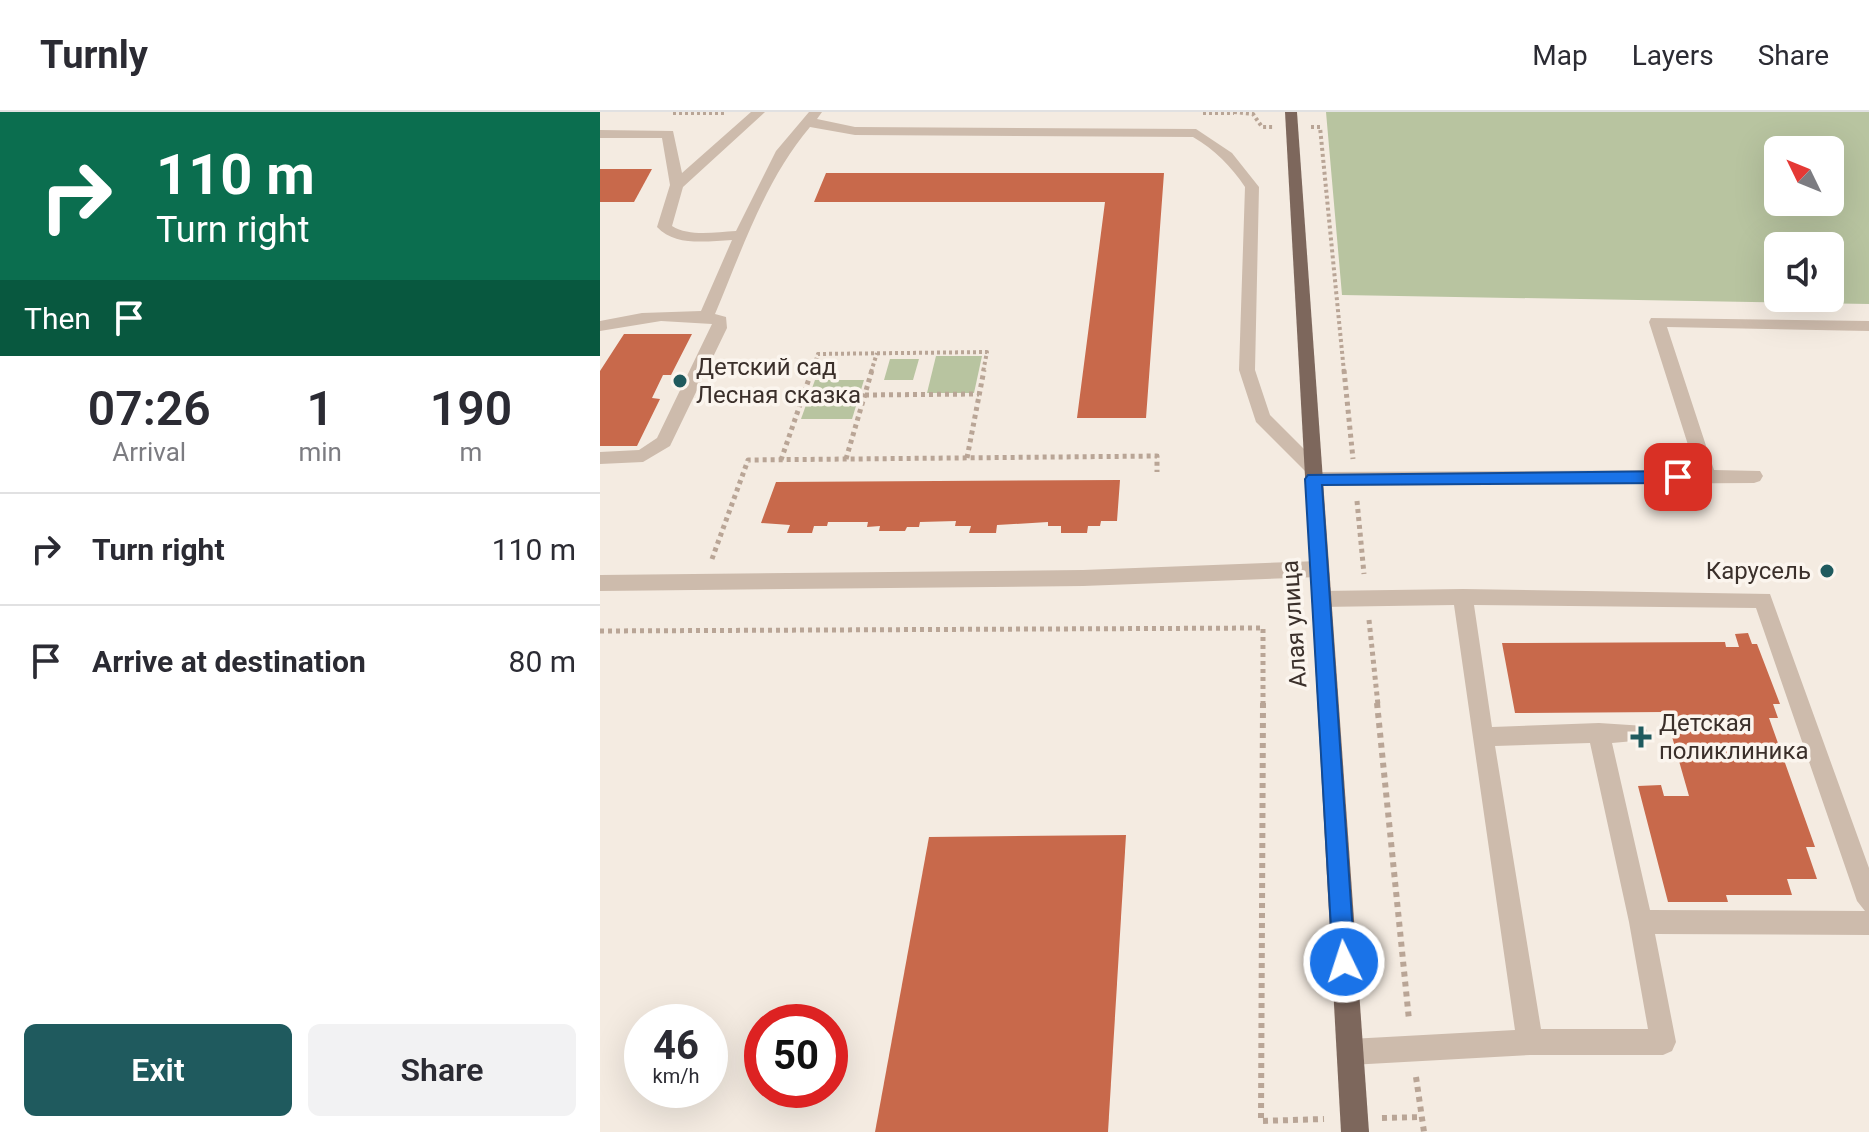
<!DOCTYPE html>
<meta charset="utf-8">
<style>
:root{--surface:#fff;--page:#f2f2f3;--text:#2b2b33;--muted:#7c7c81;--line:#e1e1e2;--accent:#1f5a5e}
body{margin:0;font-family:Roboto,sans-serif;background:var(--page);color:var(--text);height:100vh;display:flex;flex-direction:column;font-size:30px;white-space:nowrap}
*{box-sizing:border-box;margin:0}
p{font-size:26px;color:var(--muted)}
.icon{flex:none;width:44px;height:44px;fill:none;stroke:currentColor;stroke-width:2;stroke-linecap:round;stroke-linejoin:round}
.map{position:relative;flex:1;overflow:hidden}
.sheet{display:flex;flex-direction:column;background:var(--surface);width:600px}
.sheet>*{flex:none}
.hud{background:#0b6e4f;color:#fff;overflow:hidden}
.needle{width:52px;rotate:313deg}
.fabs{position:absolute;left:1164px;top:24px;display:grid;gap:16px}
.fabs a{display:grid;place-items:center;width:80px;height:80px;border-radius:12px;background:var(--surface);box-shadow:0 8px 32px #0002;font-size:40px}
.speed{position:absolute;left:24px;top:892px;display:flex;gap:16px;font-size:40px;font-weight:700;text-align:center}
.speed>*{display:grid;place-content:center;width:104px;height:104px;border-radius:50%;background:var(--surface);box-shadow:0 8px 32px #0002;line-height:1}
.speed small{font-size:20px;font-weight:400}
.speed .limit{border:12px solid #d22;background:#fff;color:#111}
.pin{position:absolute;display:grid;place-items:center;width:68px;height:68px;color:#fff;margin:-34px;border-radius:16px;box-shadow:0 4px 12px #0006}
.me{position:absolute;width:88px;margin:-44px;rotate:356deg;stroke-linejoin:round;filter:drop-shadow(0 0 6px #0008)}
.turn{display:flex;align-items:center;gap:28px;height:168px;padding:0 24px;font-size:36px}
.turn .icon{width:104px;height:104px;stroke-width:2.5}
.turn b{display:block;font-size:56px;line-height:68px}
.then{display:flex;align-items:center;height:76px;padding:0 24px;background:#0003;gap:16px;font-size:30px}
.eta{display:flex;justify-content:space-evenly;align-items:center;height:136px;text-align:center}
.eta b{font-size:48px;font-weight:600;line-height:56px}
.action{display:flex;gap:16px;margin-top:auto;padding:16px 24px}
.action a{flex:1;height:92px;border-radius:12px;background:var(--accent);color:#fff;font-size:32px;font-weight:600;line-height:92px;text-align:center}
.action a+a{background:var(--page);color:var(--text)}
ul{padding:0;list-style:none}
li{display:flex;align-items:center;gap:24px;height:112px;padding:0 24px;border-top:2px solid var(--line)}
li div{flex:1}
li b{display:block;font-size:30px}
li em{font-style:normal}
header{display:flex;align-items:center;gap:48px;box-sizing:border-box;height:112px;padding:0 40px;background:var(--surface);border-bottom:2px solid var(--line)}
header strong{font-size:38px}
nav{display:flex;gap:44px;margin-inline-start:auto;font-size:28px}
main{display:flex;flex:1;min-height:0}
.map>svg:first-child{display:block}
</style>
<header>
<strong>Turnly</strong>
<nav><a>Map</a><a>Layers</a><a>Share</a></nav>
</header>
<main>
<section class="sheet">
<div class="hud">
<div class="turn"><svg class="icon" aria-label="right" viewBox="0 0 24 24"><path d="M7 20v-9h11M14 6l5 5-5 5"/></svg><div><b>110 m</b>Turn right</div></div>
<div class="then">Then<svg class="icon" aria-label="arrive" viewBox="0 0 24 24"><path d="M6 21V4h12l-3 4 3 4H6"/></svg></div>
</div>
<div class="eta">
<div><b>07:26</b><p>Arrival</p></div>
<div><b>1</b><p>min</p></div>
<div><b>190</b><p>m</p></div>
</div>
<ul>
<li><svg class="icon" aria-label="right" viewBox="0 0 24 24"><path d="M7 20v-9h11M14 6l5 5-5 5"/></svg><div><b>Turn right</b></div><em>110 m</em></li>
<li><svg class="icon" aria-label="arrive" viewBox="0 0 24 24"><path d="M6 21V4h12l-3 4 3 4H6"/></svg><div><b>Arrive at destination</b></div><em>80 m</em></li>
</ul>
<div class="action"><a>Exit</a><a>Share</a></div>
</section>
<div class="map">
<svg width="1269" height="1020" viewBox="0 0 1269 1020">
<rect width="100%" height="100%" fill="#f4ebe1"/>
<g fill="#b8c4a0" fill-rule="evenodd">
<path d="M726,0h543v192l-527,-9zM1230,38v52h-52v-52zM1230,134v52h-52v-52z"/>
<path d="M336,244h46l-8,37h-47z"/>
<path d="M290,247h29l-6,21h-29z"/>
<path d="M215,268h49l-12,39h-51z"/>
</g>
<g fill="#c8694b">
<path d="M0,57h52l-18,33h-34z"/>
<path d="M226,61h338l-18,245h-69l28,-216h-291z"/>
<path d="M24,222h68l-21,41h-8l-11,23 8,1 -23,47h-37v-75z"/>
<path d="M520,368l-3,41h-16l-1,5h-12l-1,7h-26v-7h-13v-4l-51,3 -1,8h-27l2,-7h-16l1,-5 -36,1 -1,5h-12l-2,4h-26l1,-5 -13,1 1,-5h-40l-1,4h-13l-2,7h-25l3,-8 -29,-2 15,-41z"/>
<path d="M1148,521l4,11h5l23,60h-7l5,14h-9l46,129h-9l11,32h-30l5,16h-66l2,7h-60l-30,-116 23,-1 3,11h25l-24,-84 -150,1 -13,-70 223,-1 1,5h13l-4,-13z"/>
<path d="M526,723l-18,297h-233l54,-295z"/>
</g>
<g fill="none" stroke-linecap="round" stroke-linejoin="round">
<g stroke="#b9a596" stroke-width="4" stroke-dasharray="3 3" stroke-linecap="butt">
<path d="M634,0l19,2 9,13h11"/>
<path d="M73,1h54"/>
<path d="M603,1h31"/>
<path d="M711,15h9l24,245"/>
<path d="M212,260l6,-18 169,-2 -4,20"/>
<path d="M271,260l6,-19"/>
</g>
<g stroke="#b9a596" stroke-width="5" stroke-dasharray="4 4" stroke-linecap="butt">
<path d="M744,258l9,89"/>
<path d="M265,283l114,-1"/>
<path d="M367,346l17,-88"/>
<path d="M246,347l26,-89"/>
<path d="M181,348l31,-90"/>
<path d="M757,389l7,73"/>
<path d="M112,447l36,-99 409,-4v16"/>
<path d="M769,508l9,85"/>
<path d="M0,519l663,-3v77"/>
</g>
<g stroke="#b9a596" stroke-width="6" stroke-dasharray="5 5" stroke-linecap="butt">
<path d="M663,591l-2,418 63,-2"/>
<path d="M777,591l32,317"/>
<path d="M816,965l8,55"/>
<path d="M782,1006l40,-1"/>
</g>
<g fill="#cdbbac" fill-rule="evenodd">
<path d="M151,0h14l-82,75 -11,39c18,11 43,6 64,5l40,-80 33,-39h13l-5,7 38,8 341,2 36,24 27,34 -4,183 15,45 49,49 1,8 376,-2 -47,-148 2,-4 218,3v10l-202,-4 47,143 46,1 3,5 -3,5 -6,2 -440,3 -9,-7 3,-5 -52,-52 -17,-52 6,-183c-14,-21 -30,-37 -52,-50l-338,-2 -45,-8c-45,53 -68,123 -95,187l11,3 1,11 -57,118 -27,16 -43,2v-12l39,-2 18,-12 55,-114 -51,-3 -61,10v-10l42,-8 59,-2 31,-71c-24,1 -57,7 -75,-13l13,-42 -8,-47h-62v-8l73,1 9,42z"/>
<path d="M719,449l7,3 3,5 -3,5 -7,3 -236,9 -483,5v-16l483,-5z"/>
<path d="M863,477l307,5 99,274v67l-214,-1 21,108 -4,9 -9,4h-133l-180,10 -9,-4 -4,-9 4,-9 9,-4 165,-9 -61,-425 -133,2 -7,-2 -3,-6 3,-6 7,-2zM874,493l282,3 101,293 8,10 -215,-1 -38,-167 33,-3 3,-7 -3,-7 -46,-3 -107,4zM990,631l39,179 19,107h-107l-46,-283z"/>
</g>
<path fill="#7d675c" fill-rule="evenodd" d="M685,0h12l72,1020h-28z"/>
</g>
<path fill="#1a73e8" stroke="#114b97" stroke-width="2" d="M1078,359l8,6 -8,6 -356,2 33,477 -3,8 -8,3 -8,-3 -3,-8 -28,-483 3,-4z"/>
<g fill="#1f5a5e" stroke="#fbf5ee" stroke-width="3">
<circle cx="80" cy="269" r="8"/>
<circle cx="1227" cy="459" r="8"/>
<path d="M1037 613h8v8h8v8h-8v8h-8v-8h-8v-8h8z"/>
</g>
<g text-anchor="middle" dominant-baseline="central" stroke-width="7" stroke-linejoin="round" paint-order="stroke">
<g font-size="24" fill="#3b302b" stroke="#fbf5ee" text-anchor="start">
<text x="96" y="255">Детский сад<tspan x="96" dy="28">Лесная сказка</tspan></text>
<text x="1211" y="459" text-anchor="end">Карусель</text>
<text x="1059" y="611">Детская<tspan x="1059" dy="28">поликлиника</tspan></text>
</g>
<g font-size="24" fill="#3b302b" stroke="#fbf5ee">
<text transform="translate(694 512) rotate(-94)">Алая улица</text>
</g>
</g>
</svg>
<div class="fabs">
<a><svg class="needle" viewBox="-14 -14 28 28"><path d="M0-13l5 13h-10z" fill="#e53935"/><path d="M0 13l5-13h-10z" fill="#7c7c81"/></svg></a>
<a><svg class="icon" aria-label="sound" viewBox="0 0 24 24"><path d="M4 9h4l5-4v14l-5-4H4zM17 9q2 3 0 6"/></svg></a>
</div>
<div class="speed"><div>46<small>km/h</small></div><div class="limit">50</div></div>
<div class="pin" style="left:1078px;top:365px;background:#d93025"><svg class="icon" aria-label="arrive" viewBox="0 0 24 24"><path d="M6 21V4h12l-3 4 3 4H6"/></svg></div>
<svg class="me" style="left:744px;top:850px" viewBox="-20 -20 40 40"><circle r="17" fill="#1a73e8" stroke="#fff" stroke-width="3"/><path d="M0-11L8 9 0 5-8 9z" fill="#fff"/></svg>
</div>
</main>
